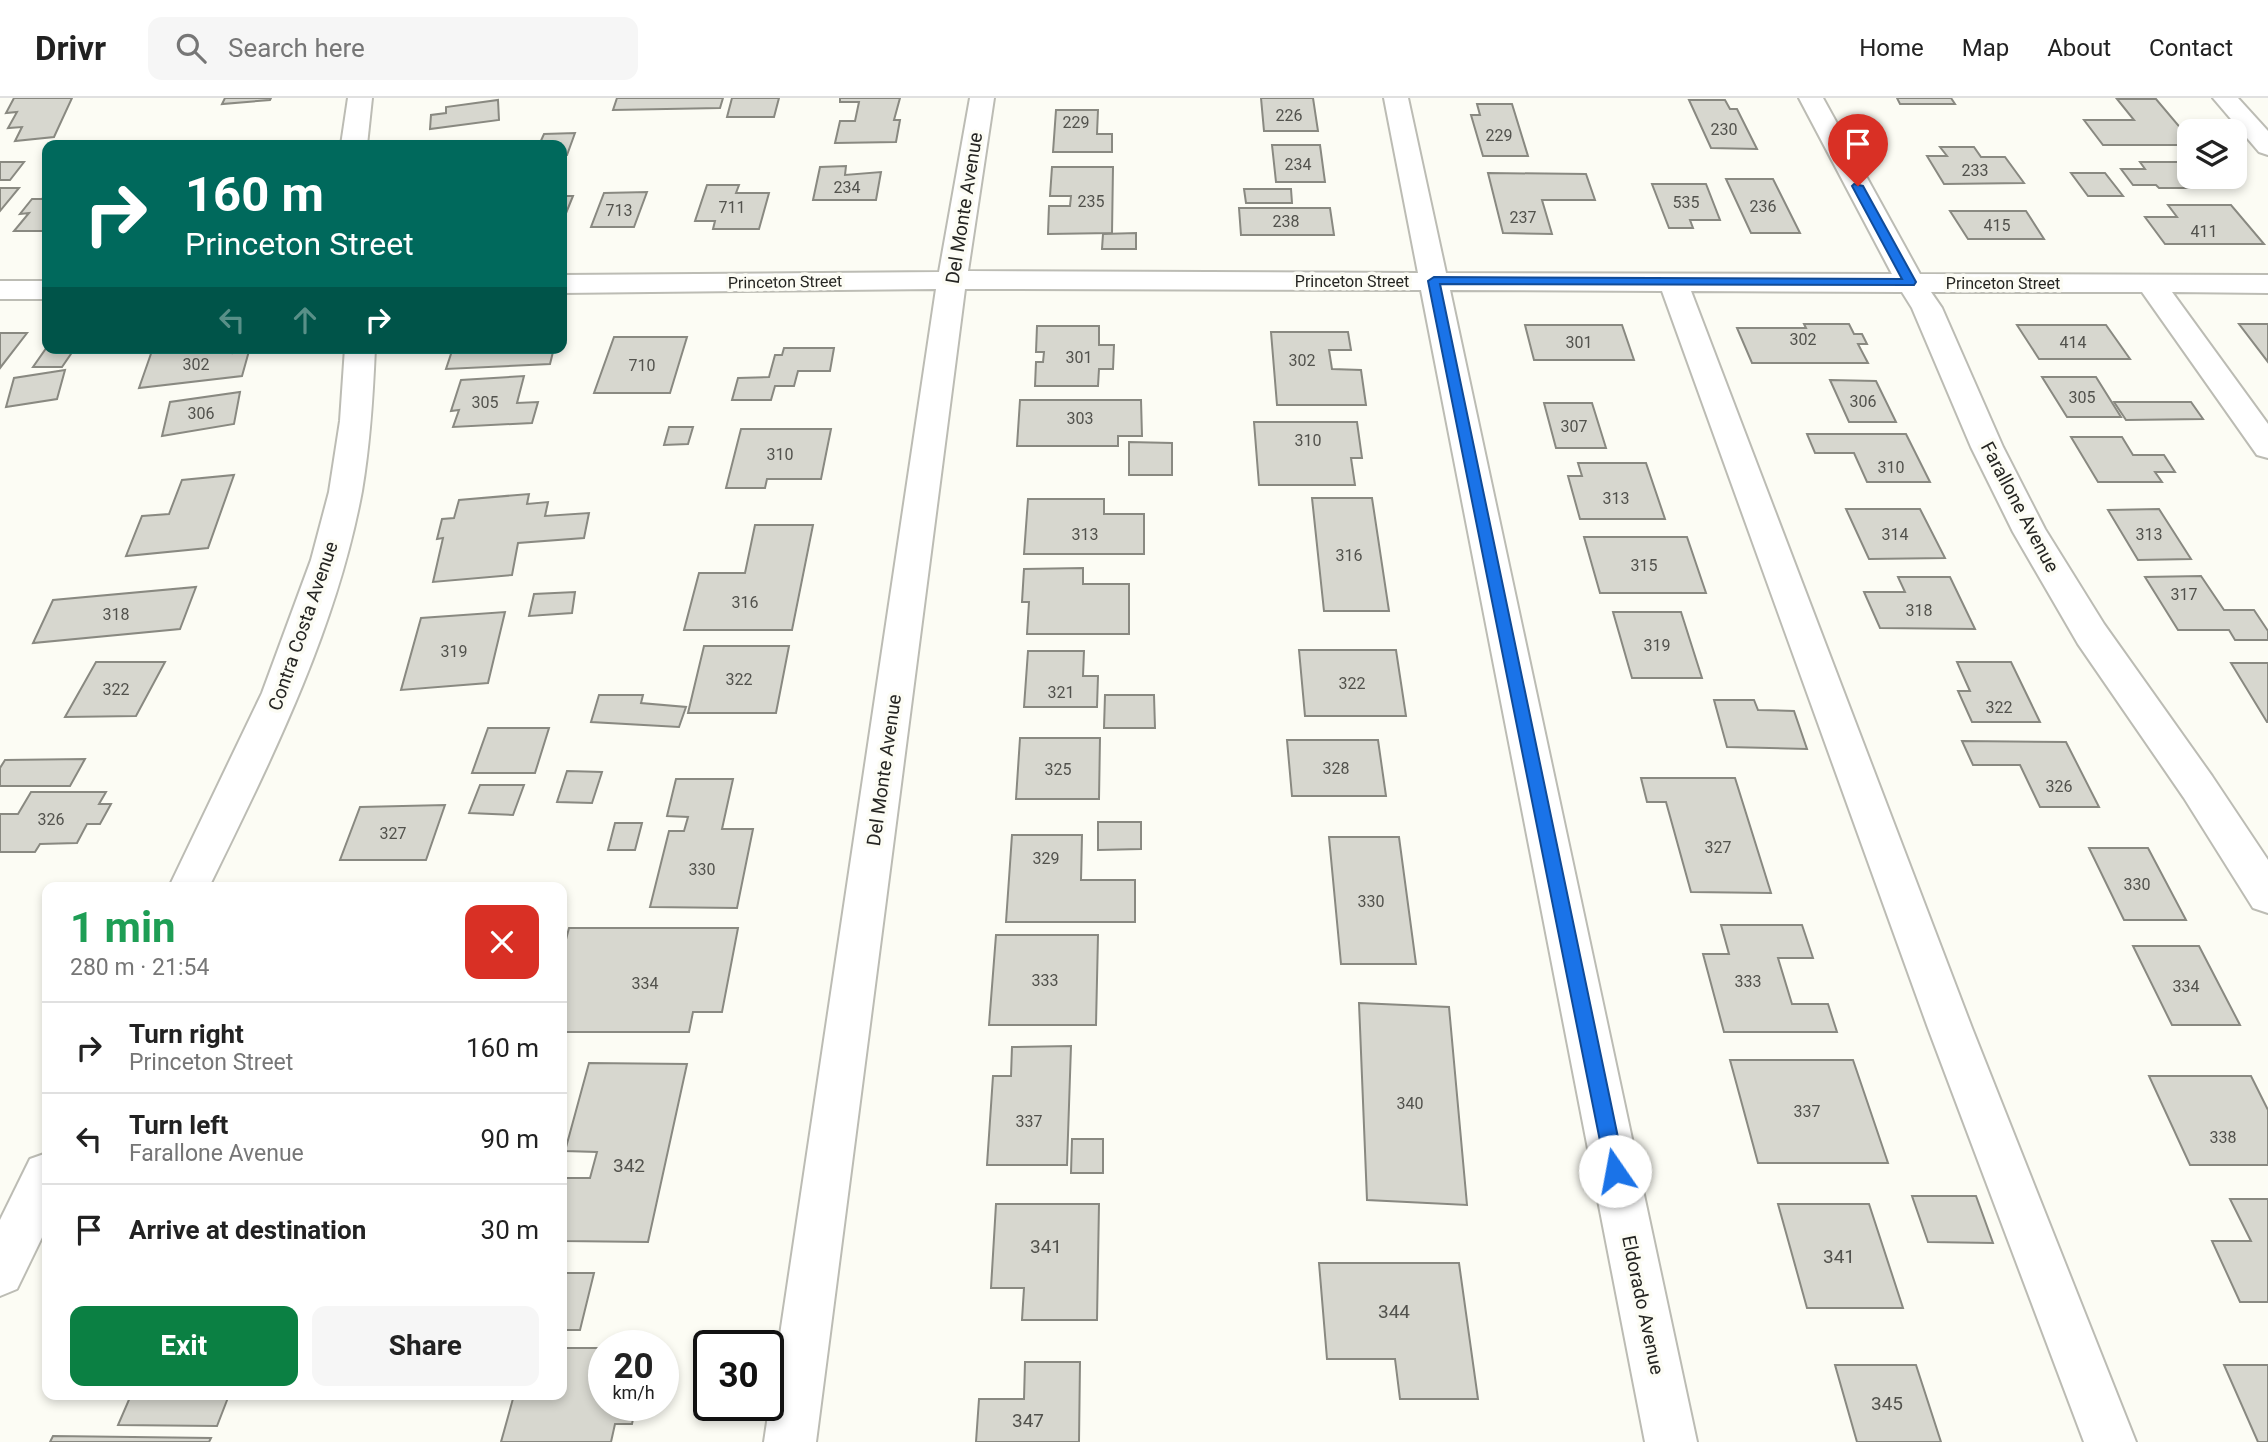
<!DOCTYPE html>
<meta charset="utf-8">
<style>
:root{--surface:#fff;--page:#f6f6f6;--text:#222;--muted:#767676;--line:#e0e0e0;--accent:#0b8043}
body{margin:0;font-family:Roboto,sans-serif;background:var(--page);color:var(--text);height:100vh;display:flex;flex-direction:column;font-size:26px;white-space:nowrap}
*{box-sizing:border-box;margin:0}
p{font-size:23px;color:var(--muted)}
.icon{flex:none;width:38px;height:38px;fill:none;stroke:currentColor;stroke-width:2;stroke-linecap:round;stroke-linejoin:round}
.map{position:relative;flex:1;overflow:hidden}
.side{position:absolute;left:42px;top:784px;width:525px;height:518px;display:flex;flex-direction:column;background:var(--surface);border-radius:14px;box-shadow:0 4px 10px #0003}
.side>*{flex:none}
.banner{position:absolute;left:42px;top:42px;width:525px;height:214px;border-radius:14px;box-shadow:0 4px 10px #0003;background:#00695c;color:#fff;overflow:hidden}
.controls{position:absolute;left:2177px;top:21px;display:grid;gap:14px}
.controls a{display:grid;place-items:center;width:70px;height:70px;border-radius:14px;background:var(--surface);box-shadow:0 4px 10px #0003;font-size:35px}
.speed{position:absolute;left:588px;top:1232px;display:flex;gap:14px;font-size:35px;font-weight:700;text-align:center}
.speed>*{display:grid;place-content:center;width:91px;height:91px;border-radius:50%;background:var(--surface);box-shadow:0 4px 10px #0003;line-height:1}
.speed small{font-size:18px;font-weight:400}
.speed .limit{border:4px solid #111;border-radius:10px;background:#fff;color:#111}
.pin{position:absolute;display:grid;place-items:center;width:60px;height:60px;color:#fff;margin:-72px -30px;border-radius:50% 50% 50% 0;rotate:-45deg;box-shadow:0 0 7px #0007}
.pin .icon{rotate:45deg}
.me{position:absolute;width:77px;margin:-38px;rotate:348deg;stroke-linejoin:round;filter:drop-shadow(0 0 5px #0008)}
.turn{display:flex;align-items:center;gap:24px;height:147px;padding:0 28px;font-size:32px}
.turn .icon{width:91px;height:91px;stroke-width:2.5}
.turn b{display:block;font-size:49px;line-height:60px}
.lanes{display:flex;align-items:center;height:66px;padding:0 28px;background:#0003;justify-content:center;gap:35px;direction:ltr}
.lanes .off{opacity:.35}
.round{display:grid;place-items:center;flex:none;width:74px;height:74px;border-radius:14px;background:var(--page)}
.summary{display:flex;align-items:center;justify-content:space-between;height:119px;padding:0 28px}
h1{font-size:42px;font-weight:700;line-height:52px;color:#1e9e55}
.primary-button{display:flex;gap:14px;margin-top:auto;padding:14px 28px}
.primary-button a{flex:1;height:80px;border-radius:14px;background:var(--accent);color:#fff;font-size:28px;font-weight:700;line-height:80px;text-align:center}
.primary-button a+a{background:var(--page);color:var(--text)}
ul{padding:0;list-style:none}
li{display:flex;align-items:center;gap:21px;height:91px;padding:0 28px;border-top:2px solid var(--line)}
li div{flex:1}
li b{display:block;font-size:26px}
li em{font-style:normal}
header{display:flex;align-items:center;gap:42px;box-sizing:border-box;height:98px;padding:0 35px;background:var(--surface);border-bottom:2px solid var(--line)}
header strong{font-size:33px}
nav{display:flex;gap:38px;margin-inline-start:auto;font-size:24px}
.search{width:490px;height:63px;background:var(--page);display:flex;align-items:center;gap:18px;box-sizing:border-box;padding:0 24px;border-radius:14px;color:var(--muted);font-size:26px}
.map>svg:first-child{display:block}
</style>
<header>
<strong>Drivr</strong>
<div class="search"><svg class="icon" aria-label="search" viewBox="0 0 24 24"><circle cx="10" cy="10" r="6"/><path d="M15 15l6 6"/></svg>Search here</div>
<nav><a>Home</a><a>Map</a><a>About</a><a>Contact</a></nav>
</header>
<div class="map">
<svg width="2268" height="1344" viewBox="0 0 2268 1344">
<rect width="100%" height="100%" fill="#fcfcf4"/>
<g fill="#d7d7cf" stroke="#898981" stroke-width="2">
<path d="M14,0h58l-18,39 -39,4 7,-14 -14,1 9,-16 -11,1z"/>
<path d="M225,0h46l-1,2 -48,4z"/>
<path d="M617,0h106l-3,10 -107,2z"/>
<path d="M732,0h47l-5,19h-47z"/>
<path d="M840,0h60l-6,22h6l-4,22 -61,1 5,-22h15l4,-19h-19z"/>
<path d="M1261,0h52l5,33h-54z"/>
<path d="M1897,0h54l4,6h-55z"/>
<path d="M2117,1h39l33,39v7h-86l-19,-25h50z"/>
<path d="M498,2l1,20 -69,9 1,-14 15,-2v-6z"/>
<path d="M1689,2h36l5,9h7l20,40 -46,-1z"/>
<path d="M1477,6h35l16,52h-45l-12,-41h9z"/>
<path d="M1056,12h42l-1,24h15v18h-59z"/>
<path d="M575,35l-8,22h-5v-10h-23l5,-11z"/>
<path d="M1272,47h48l5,37h-49z"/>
<path d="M1940,49h34l7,10h24l19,26 -80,1 -17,-28h20z"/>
<path d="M0,64h24l-14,18h-10z"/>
<path d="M2140,64h49v15h27l10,11h-67l-3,-3h-23l-12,-16h24z"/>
<path d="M846,68l-1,9 36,-3 -5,28h-63l7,-33z"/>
<path d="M1052,69h61l-1,66 -64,1 1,-28h21l1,-10h-21z"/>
<path d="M1488,75l98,1 9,26h-53l10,34 -49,-1z"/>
<path d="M2071,75h34l18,23h-35z"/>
<path d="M1726,81h47l27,54h-49z"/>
<path d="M1652,86h54l14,36h-30l3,8h-24z"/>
<path d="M707,87h32l-3,8h33l-10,36h-46l2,-8h-20z"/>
<path d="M0,90h19l-19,23z"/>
<path d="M1244,91h47l1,14h-46z"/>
<path d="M47,94v39h-33l15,-18 -9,1 12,-15h10z"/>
<path d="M647,94l-13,35h-43l13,-34z"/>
<path d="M562,98h11l-11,27z"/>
<path d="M2168,107h63l33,39h-99l-20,-27h32z"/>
<path d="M1239,110h91l4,27h-93z"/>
<path d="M1950,113h76l18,28h-76z"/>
<path d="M1136,135v16h-34l1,-15z"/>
<path d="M1804,226h45l5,10h8l5,10h-9l10,19h-116l-15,-35h69z"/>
<path d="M2239,226h29v38z"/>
<path d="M1525,227h97l12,35h-100z"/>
<path d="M2017,227h89l24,34h-91z"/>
<path d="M1037,228h62v19h15l-1,24h-14l-1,17h-63l1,-24h7l1,-10h-8z"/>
<path d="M1271,234h77l3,18h-22l3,19 29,1 5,35h-89z"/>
<path d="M0,235h27l-27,35z"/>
<path d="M614,239h73l-17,56h-76z"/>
<path d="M47,249v1h28l-13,19h-29z"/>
<path d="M153,250h81l-1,5 16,-2 -7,25 -103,12z"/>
<path d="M453,250h101l-4,16 -104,5z"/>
<path d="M784,250h50l-4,23h-32l-4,15h-19l-4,14h-39l6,-22 31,-1 6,-22h7z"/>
<path d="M65,272l-8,29 -51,8 8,-29z"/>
<path d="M524,278l-7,27 21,-1 -6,21 -79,4 6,-17 -8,1 10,-31z"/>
<path d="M2042,279h54l25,40h-54z"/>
<path d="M1830,282l46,1 20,41h-47z"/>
<path d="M240,294l-6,32 -72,12 8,-34z"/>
<path d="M1020,302h121l1,36h-24v10h-101z"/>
<path d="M2114,304h77l12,17 -77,1z"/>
<path d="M1544,305h48l14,45h-50z"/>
<path d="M1254,324h103l5,36h-11l4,27h-96z"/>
<path d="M669,329h24l-5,17 -24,1z"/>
<path d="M741,331h90l-10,50h-54l-2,9h-39z"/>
<path d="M1807,336h99l24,48h-63l-13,-29h-39z"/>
<path d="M2071,339h51l11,18h31l11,17h-20l7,10h-64z"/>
<path d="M1129,344l43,1v32h-43z"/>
<path d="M1578,365h68l19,56h-85l-12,-43h14z"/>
<path d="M234,377l-26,73 -82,8 16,-40 27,-2 13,-34z"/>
<path d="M529,396l-2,10 21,-2 -3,14 44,-3 -5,25 -66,5 -6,32 -79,7 10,-44 -6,1 5,-20 12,-1 5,-18z"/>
<path d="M1312,400h60l17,113h-65z"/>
<path d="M1028,401h76v15h40v40h-120z"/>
<path d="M1846,411h74l25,49 -76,1z"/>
<path d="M2159,411l32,50 -53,1 -30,-50z"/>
<path d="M755,427h58l-21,105h-108l15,-57h46z"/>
<path d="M1584,439h103l19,56h-106z"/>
<path d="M1083,470v16h46v50h-102l2,-32h-7l2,-33z"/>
<path d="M2201,478l23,34h30l14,21v9h-33l-6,-10h-51l-33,-53z"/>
<path d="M1898,479h52l25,52 -95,-1 -16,-36h41z"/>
<path d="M196,489l-16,42 -147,14 20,-43z"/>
<path d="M575,494l-3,21 -43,3 5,-22z"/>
<path d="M505,514l-17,71 -87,7 20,-72z"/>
<path d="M1613,514h68l21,66h-70z"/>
<path d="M704,548h85l-13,67h-88z"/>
<path d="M1299,552h97l10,66h-101z"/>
<path d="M1028,553h56l-1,25h15l-1,31h-73z"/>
<path d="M96,564h69l-29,54 -71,1z"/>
<path d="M1957,564h54l29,60h-68l-14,-31h12z"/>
<path d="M2231,565h37v59h-1z"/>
<path d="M599,597h44l-2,8 45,4 -7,20 -88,-5z"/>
<path d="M1105,597h49l1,33h-51z"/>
<path d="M1714,602h40l4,10 36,1 13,38 -80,-2z"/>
<path d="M488,630h61l-14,45h-63z"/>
<path d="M1020,640h80l-1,61h-83z"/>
<path d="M1287,642h91l8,56h-94z"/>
<path d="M1962,643l104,1 33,65h-59l-20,-42h-47z"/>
<path d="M85,661l-15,27h-70v-18l5,-8z"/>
<path d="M567,673l35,1 -10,31 -35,-1z"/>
<path d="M1641,680h94l36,115 -80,-1 -25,-90h-19z"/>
<path d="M676,681h57l-11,50h31l-16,79 -87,-1 19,-76h15l4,-14 -21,-1z"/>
<path d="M480,687h44l-11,30 -44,-2z"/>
<path d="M31,694h75l-7,12h12l-11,20h-13l-10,19 -37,1 -5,8h-35v-38h18z"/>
<path d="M445,707l-19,55h-86l20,-53z"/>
<path d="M1098,724h43v27l-43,1z"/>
<path d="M615,725h27l-7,27h-27z"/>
<path d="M1012,737h70l-1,45h54v42h-129z"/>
<path d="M1329,739h70l17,127h-75z"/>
<path d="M2089,750h59l38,72h-62z"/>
<path d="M1721,827h81l11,33h-35l14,46h36l9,28h-113l-21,-78h26z"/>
<path d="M569,830h169l-16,84h-29l-4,20h-127v-77z"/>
<path d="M996,837h102l-2,90h-107z"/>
<path d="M2133,848h66l41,79h-68z"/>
<path d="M1359,905l90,4 18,198 -100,-5z"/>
<path d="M1071,948l-4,119h-80l6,-89h18l1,-29z"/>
<path d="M1730,962h123l35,103h-130z"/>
<path d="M589,965l98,1 -39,178 -86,-1v-63h28l7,-26 -32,-1z"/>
<path d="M2149,978h102l17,34v55h-78z"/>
<path d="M1072,1041h31v34h-32z"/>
<path d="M1912,1098h64l17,47 -65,-1z"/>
<path d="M2230,1101h38v103h-28l-28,-61h39z"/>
<path d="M996,1106h103l-2,116h-75l2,-32h-33z"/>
<path d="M1778,1106h91l34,104h-96z"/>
<path d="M1319,1165h140l19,136h-78l-5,-40h-68z"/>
<path d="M562,1175h32l-14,57h-18z"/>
<path d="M562,1250h40l-5,24h7v33h32l-4,19h-17l-4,18h-110l13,-47h48z"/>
<path d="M1025,1264h55l-1,80h-103l3,-43h45z"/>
<path d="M1835,1267h81l25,77h-84z"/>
<path d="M2224,1267h44v77h-10z"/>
<path d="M131,1297h98l-12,31 -99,-1z"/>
<path d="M53,1338l158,2 -2,4h-159z"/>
</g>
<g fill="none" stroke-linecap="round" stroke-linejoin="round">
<defs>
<g id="minor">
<path d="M348,0h24l-5,47h-26z"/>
<path d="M970,0h24l-26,173 450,2 -34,-175h24l38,175 446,1 -93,-176h24l97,176 348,1v18l-96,-1 96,132v34l-11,-3 -115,-163h-211l11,16 61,139 42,82 59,95 108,152 56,84v53l-15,-5 -69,-110 -106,-154 -65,-112 -42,-85 -59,-139 -10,-16 -211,-1 281,737 164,414h-52l-156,-414 -266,-737 -212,-1 247,1152h-52l-224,-1152 -456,-1 -149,1153h-52l172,-1153 -374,4v-18l377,-3z"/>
<path d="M2213,0h25l30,33v24l-9,-3z"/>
<rect x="0" y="183" width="47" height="18"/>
<path d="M345,250h30c-2,48 -5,96 -13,143 -26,140 -91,269 -153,396h-40l93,-194 49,-133 18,-68 11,-71z"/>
<path d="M47,1055v74l-30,62 -17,7v-76l30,-61z"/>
</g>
</defs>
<use href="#minor" stroke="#bcbcb4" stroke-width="4"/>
<use href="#minor" fill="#fff" fill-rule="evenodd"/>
</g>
<path fill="#1a73e8" stroke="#114b97" stroke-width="2" d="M1854,86l9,2 53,96 -2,3 -474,-1 185,887 -3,7 -7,2 -7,-2 -2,-7 -178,-890 6,-4 468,2 -50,-93z"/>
<g text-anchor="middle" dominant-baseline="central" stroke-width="7" stroke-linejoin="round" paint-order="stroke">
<g font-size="16" fill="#52524d">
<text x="1289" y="17">226</text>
<text x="1076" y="24">229</text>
<text x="1724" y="31">230</text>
<text x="1499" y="37">229</text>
<text x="1298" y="66">234</text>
<text x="1975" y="72">233</text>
<text x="847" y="89">234</text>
<text x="1091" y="103">235</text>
<text x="1686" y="104">535</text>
<text x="1763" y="108">236</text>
<text x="732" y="109">711</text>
<text x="619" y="112">713</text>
<text x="1523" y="119">237</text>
<text x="1286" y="123">238</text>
<text x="1997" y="127">415</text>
<text x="2204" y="133">411</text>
<text x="1803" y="241">302</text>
<text x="1579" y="244">301</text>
<text x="2073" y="244">414</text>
<text x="1079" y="259">301</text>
<text x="1302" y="262">302</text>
<text x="196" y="266">302</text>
<text x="642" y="267">710</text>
<text x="2082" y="299">305</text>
<text x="1863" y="303">306</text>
<text x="485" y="304">305</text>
<text x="201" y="315">306</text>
<text x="1080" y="320">303</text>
<text x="1574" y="328">307</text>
<text x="1308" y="342">310</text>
<text x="780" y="356">310</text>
<text x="1891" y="369">310</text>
<text x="1616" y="400">313</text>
<text x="1085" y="436">313</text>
<text x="1895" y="436">314</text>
<text x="2149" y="436">313</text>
<text x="1349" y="457">316</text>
<text x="1644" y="467">315</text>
<text x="2184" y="496">317</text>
<text x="745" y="504">316</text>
<text x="1919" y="512">318</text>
<text x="116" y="516">318</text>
<text x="1657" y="547">319</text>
<text x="454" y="553">319</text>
<text x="739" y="581">322</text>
<text x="1352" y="585">322</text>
<text x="116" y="591">322</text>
<text x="1061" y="594">321</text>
<text x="1999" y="609">322</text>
<text x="1336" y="670">328</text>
<text x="1058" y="671">325</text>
<text x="2059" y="688">326</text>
<text x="51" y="721">326</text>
<text x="393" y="735">327</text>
<text x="1718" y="749">327</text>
<text x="1046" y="760">329</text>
<text x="702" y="771">330</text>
<text x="2137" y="786">330</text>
<text x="1371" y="803">330</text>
<text x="1045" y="882">333</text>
<text x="1748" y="883">333</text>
<text x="645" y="885">334</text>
<text x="2186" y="888">334</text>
<text x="1410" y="1005">340</text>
<text x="1807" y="1013">337</text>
<text x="1029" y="1023">337</text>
<text x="2223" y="1039">338</text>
</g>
<g font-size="16" fill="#252522" stroke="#fcfcf4">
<text x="1352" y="183">Princeton Street</text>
<text transform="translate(785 184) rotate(-1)">Princeton Street</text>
<text x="2003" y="185">Princeton Street</text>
</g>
<g font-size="19" fill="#252522" stroke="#fcfcf4">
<text transform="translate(964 110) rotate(-81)">Del Monte Avenue</text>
<text transform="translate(2020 409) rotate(62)">Farallone Avenue</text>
<text transform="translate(303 528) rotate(-71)">Contra Costa Avenue</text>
<text transform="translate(884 672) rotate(-82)">Del Monte Avenue</text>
<text transform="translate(1643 1207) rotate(78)">Eldorado Avenue</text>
</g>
<g font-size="19" fill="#52524d">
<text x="629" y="1067">342</text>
<text x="1046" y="1148">341</text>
<text x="1839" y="1158">341</text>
<text x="1394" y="1213">344</text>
<text x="1887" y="1305">345</text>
<text x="1028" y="1322">347</text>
</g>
</g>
</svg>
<div class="controls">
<a><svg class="icon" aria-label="layers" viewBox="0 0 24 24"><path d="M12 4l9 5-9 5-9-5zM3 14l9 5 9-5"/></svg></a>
</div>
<div class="speed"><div>20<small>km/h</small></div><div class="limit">30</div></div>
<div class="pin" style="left:1858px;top:88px;background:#d93025"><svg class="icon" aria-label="arrive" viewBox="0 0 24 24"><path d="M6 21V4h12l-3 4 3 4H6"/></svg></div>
<svg class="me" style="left:1615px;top:1073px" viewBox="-20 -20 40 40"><circle r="19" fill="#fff"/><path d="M0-13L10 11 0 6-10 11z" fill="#1a73e8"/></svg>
<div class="banner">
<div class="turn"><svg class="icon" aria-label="right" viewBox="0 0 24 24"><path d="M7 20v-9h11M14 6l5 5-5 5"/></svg><div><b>160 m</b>Princeton Street</div></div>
<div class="lanes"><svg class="icon off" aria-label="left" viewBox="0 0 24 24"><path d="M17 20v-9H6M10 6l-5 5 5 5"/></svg><svg class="icon off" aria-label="ahead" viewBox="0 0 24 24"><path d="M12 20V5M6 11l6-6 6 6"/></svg><svg class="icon" aria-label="right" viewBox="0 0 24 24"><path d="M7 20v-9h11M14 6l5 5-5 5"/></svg></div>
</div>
<section class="side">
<div class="summary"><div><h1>1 min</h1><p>280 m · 21:54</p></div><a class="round" style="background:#d93025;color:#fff"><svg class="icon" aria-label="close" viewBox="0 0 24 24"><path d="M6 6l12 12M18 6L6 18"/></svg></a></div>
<ul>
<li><svg class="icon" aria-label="right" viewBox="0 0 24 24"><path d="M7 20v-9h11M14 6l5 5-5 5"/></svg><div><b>Turn right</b><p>Princeton Street</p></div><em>160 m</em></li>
<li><svg class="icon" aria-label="left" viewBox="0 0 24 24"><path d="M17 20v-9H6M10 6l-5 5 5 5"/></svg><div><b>Turn left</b><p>Farallone Avenue</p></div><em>90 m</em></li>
<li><svg class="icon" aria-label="arrive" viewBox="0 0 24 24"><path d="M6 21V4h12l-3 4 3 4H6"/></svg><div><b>Arrive at destination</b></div><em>30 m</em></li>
</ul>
<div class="primary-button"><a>Exit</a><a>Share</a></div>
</section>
</div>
